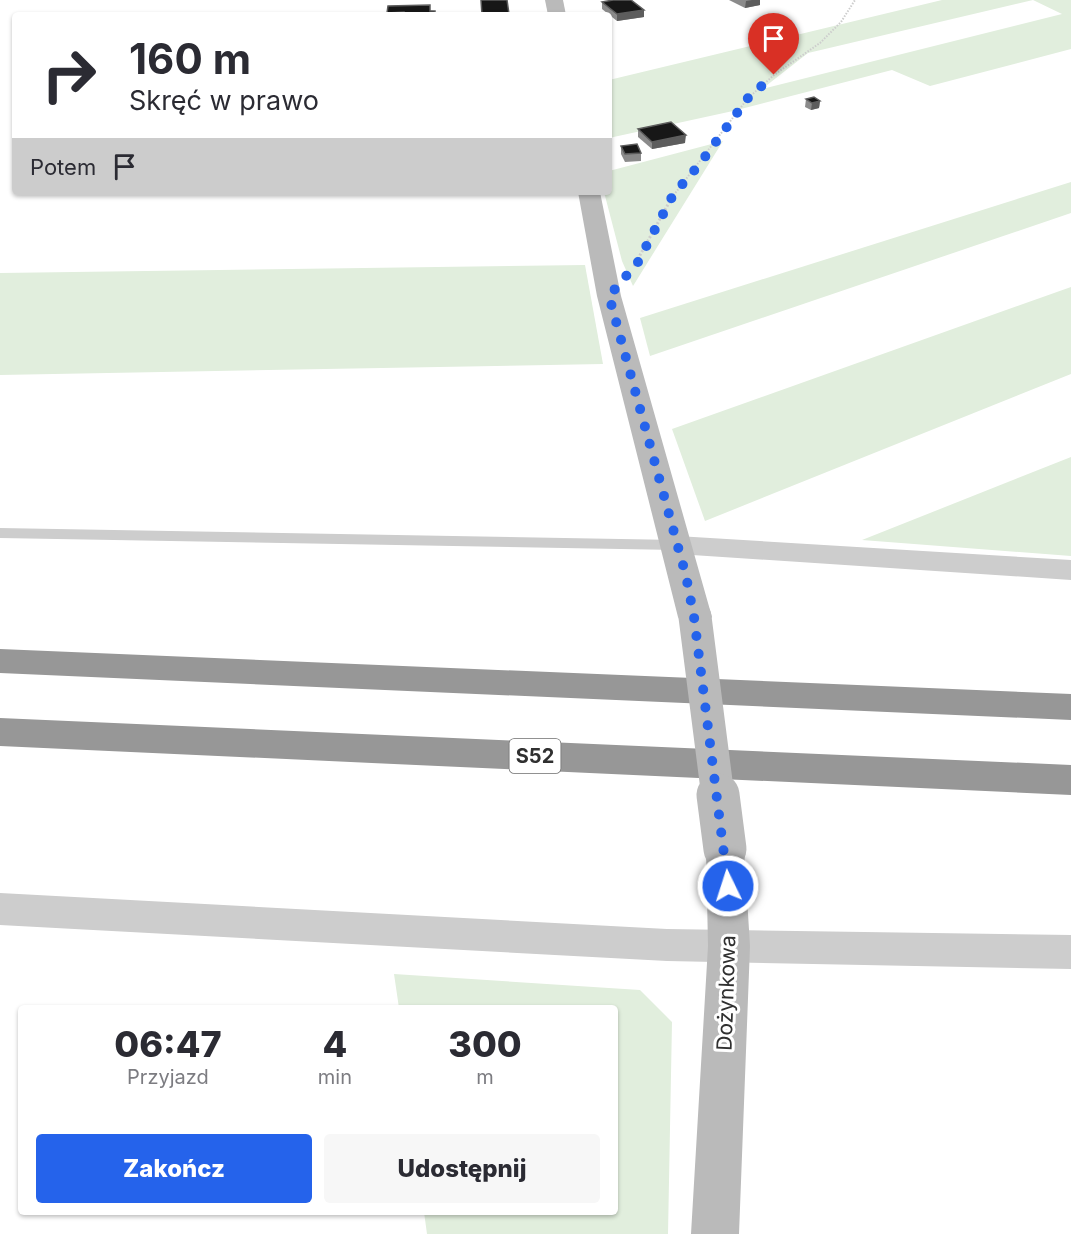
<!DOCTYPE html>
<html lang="pl">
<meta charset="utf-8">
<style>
:root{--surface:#fff;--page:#f7f7f7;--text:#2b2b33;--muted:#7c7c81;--accent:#2563eb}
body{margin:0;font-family:Inter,sans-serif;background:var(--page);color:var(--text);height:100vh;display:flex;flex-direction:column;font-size:22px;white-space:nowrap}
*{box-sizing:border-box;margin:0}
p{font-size:20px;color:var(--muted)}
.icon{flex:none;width:33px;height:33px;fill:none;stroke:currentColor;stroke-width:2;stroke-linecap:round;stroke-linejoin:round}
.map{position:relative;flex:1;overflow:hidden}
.side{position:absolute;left:18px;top:1005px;width:600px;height:210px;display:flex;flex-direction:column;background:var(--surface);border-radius:6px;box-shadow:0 2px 4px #0004}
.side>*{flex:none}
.banner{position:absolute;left:12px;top:12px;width:600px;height:183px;border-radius:6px;box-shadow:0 2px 4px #0004;background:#fff;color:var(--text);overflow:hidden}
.pin{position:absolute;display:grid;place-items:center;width:51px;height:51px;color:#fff;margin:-62px -26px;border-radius:50% 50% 50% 0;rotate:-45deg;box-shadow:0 0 6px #0007}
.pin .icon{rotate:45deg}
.me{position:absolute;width:66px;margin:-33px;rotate:356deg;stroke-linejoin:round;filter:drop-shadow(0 0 4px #0008)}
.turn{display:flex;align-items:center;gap:21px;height:126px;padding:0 18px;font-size:27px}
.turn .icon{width:78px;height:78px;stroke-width:2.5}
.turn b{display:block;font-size:42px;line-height:51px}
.then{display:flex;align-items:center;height:57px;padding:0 18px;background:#0003;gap:12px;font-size:22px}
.eta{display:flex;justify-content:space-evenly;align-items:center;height:102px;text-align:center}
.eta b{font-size:36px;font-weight:800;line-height:42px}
.action{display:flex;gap:12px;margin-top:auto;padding:12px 18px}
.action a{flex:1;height:69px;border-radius:6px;background:var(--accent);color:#fff;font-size:24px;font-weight:800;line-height:69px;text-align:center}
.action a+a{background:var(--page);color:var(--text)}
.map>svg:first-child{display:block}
</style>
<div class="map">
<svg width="1071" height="1234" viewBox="0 0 1071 1234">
<rect width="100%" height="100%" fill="#fff"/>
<g fill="#e1eedd" fill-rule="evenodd">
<path d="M942,0h129v49l-141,37 -38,-16 -159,41 -124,27v-58zM1033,0l29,14 -300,75 46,-36z"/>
<path d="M723,141l-90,145 -11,-25 -18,-69h5v-21z"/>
<path d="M1071,182v31l-421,143 -10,-38z"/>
<path d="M585,265l18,99 -603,11v-102z"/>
<path d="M1071,287v87l-366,147 -33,-92z"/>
<path d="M1071,457v99l-209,-16z"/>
<path d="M394,974l246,16 32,32 -4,212h-241l-3,-22h191v-204h-216z"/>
</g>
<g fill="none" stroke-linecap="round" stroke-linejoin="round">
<path stroke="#cdcdcd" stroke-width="2" stroke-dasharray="1.5 1.5" stroke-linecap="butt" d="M670,200l78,-102 26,-23 46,-32 21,-21 14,-22"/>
<path stroke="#cdcdcd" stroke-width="3" stroke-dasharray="2 2" stroke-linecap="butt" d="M634,266l37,-67"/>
<path fill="#cdcdcd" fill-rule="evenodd" d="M0,528l677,12 7,5 -7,5 -677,-12z"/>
<g fill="#cdcdcd" fill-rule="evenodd">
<path d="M677,536l394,24v20l-394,-26 -10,-2 -4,-7 4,-7z"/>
<path d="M0,893l667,36 404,6v34l-404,-8 -667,-36z"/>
</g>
<g fill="#bababa" fill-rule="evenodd">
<path d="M545,0h18l3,15h-18z"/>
<path d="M578,192h22l21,104 91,321 -5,8 -12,3 -12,-3 -5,-8 -81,-321z"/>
<path d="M725,833l14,5 5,11 6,97 -11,288h-48l17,-288 -2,-97 5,-11z"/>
</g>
<g fill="#979797" fill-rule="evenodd">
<path d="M0,649l1071,45v26l-1071,-47z"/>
<path d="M0,718l1071,47v30l-1071,-49z"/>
</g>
<path stroke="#bababa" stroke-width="33" d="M695,617l23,180"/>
<path stroke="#bababa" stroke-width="43" d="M718,795l7,54"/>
</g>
<g fill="#8b8b8b">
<path d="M729,0h31v5l-15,3z"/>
<path d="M602,2l42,15 -27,4 -15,-12z"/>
<path d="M388,6l47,5v4h-48z"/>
<path d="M806,99l14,2 -1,7 -8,2 -6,-3z"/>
<path d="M638,129l47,14 -33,6 -14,-12z"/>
<path d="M621,146l20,7v8l-16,1 -4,-8z"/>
</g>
<g fill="#5d5d5d">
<path d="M752,0h8v5l-15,3 1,-7z"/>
<path d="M644,10v7l-27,4v-7z"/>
<path d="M820,101l-1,7 -8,2 1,-7z"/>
<path d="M686,135l-1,8 -33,6v-7z"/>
</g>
<g fill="#171717" stroke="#5d5d5d" stroke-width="1.5">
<path d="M481,0h26l2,14 -27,1z"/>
<path d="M613,0h18l13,10 -27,4 -15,-12z"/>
<path d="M430,5v6h5v4h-31v-3l-17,1 1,-7z"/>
<path d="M814,97l6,4 -8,2 -6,-4z"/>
<path d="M671,122l15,13 -34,7 -14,-13z"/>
<path d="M637,144l4,9 -16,1 -4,-8z"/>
</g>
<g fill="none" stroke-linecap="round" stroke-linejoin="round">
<path stroke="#2563eb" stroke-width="10" stroke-dasharray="0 18" d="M728,886l-34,-269 -8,-41 -77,-280 29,-34 35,-67 26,-30 49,-67 26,-23"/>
</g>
<g text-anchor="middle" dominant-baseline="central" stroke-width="6" stroke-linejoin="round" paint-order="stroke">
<rect fill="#fff" stroke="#6e6e6e" stroke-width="1.5" x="509.5" y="739" width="51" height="34" rx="4.5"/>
<g font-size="20" font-weight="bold" fill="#303030">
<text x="535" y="756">S52</text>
</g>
<g font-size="21" fill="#303030" stroke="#fff">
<text transform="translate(726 993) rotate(-88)">Dożynkowa</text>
</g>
</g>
</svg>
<div class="pin" style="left:774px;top:75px;background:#d93025"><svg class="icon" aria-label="arrive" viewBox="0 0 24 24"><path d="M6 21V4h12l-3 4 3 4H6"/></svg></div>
<svg class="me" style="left:728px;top:886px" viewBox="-20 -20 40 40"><circle r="17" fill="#2563eb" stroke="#fff" stroke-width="3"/><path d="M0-11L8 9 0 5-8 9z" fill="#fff"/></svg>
<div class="banner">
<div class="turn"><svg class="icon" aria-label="right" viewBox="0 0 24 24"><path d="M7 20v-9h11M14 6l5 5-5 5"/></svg><div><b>160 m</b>Skręć w prawo</div></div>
<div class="then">Potem<svg class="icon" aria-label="arrive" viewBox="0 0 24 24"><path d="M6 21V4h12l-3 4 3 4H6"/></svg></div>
</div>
<section class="side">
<div class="eta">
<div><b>06:47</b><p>Przyjazd</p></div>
<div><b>4</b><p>min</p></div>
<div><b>300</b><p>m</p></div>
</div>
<div class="action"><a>Zakończ</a><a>Udostępnij</a></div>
</section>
</div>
